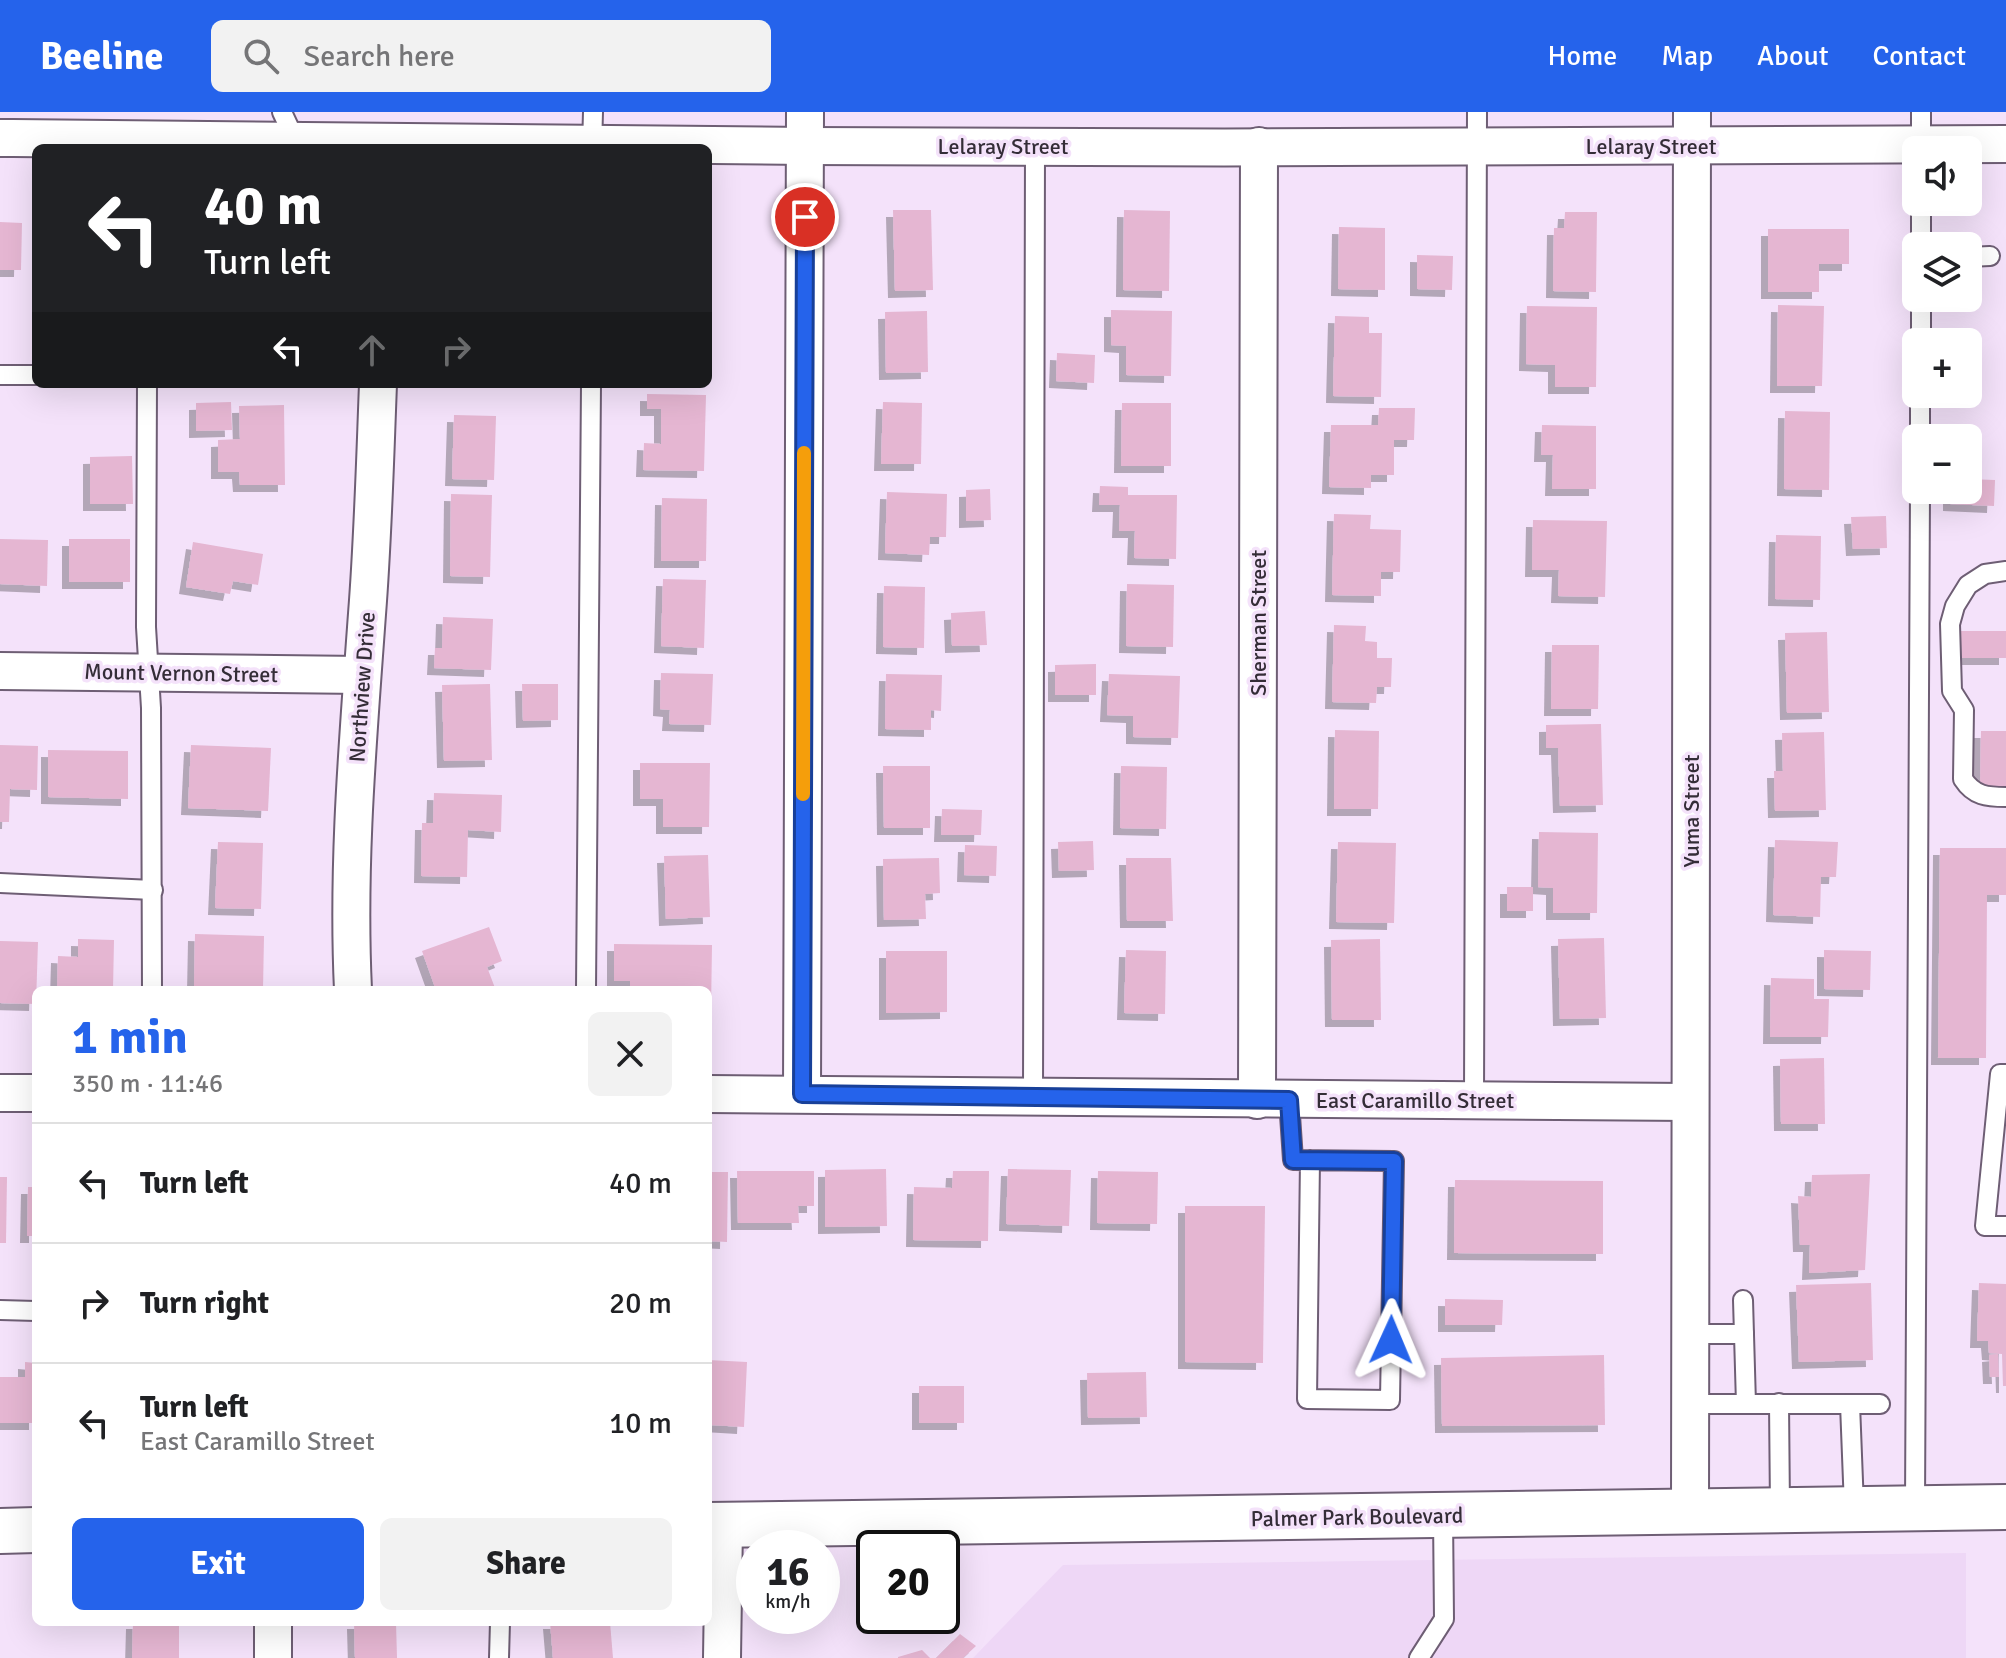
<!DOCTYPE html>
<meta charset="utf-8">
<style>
:root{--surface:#fff;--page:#f2f2f2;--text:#202124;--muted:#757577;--line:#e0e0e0;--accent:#2563eb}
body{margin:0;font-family:Signika,sans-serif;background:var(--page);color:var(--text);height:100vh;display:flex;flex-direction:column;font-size:30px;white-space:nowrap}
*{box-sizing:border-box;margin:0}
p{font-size:26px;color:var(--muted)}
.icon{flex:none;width:44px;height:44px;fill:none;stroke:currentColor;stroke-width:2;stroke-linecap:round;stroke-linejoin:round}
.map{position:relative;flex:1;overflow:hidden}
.details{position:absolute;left:32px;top:874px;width:680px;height:640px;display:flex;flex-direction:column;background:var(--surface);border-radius:12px;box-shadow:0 8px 32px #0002}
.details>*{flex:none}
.hud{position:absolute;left:32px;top:32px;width:680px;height:244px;border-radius:12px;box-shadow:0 8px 32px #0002;background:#202124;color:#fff;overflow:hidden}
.tools{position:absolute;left:1902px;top:24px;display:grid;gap:16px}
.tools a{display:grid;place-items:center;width:80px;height:80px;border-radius:12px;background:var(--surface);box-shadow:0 8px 32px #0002;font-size:40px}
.speed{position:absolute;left:736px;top:1418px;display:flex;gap:16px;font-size:40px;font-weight:700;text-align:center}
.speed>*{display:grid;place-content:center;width:104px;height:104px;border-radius:50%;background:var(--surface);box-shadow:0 8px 32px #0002;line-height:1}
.speed small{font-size:20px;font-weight:400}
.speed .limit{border:4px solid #111;border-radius:12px;background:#fff;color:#111}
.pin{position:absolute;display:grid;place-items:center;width:68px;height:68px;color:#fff;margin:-34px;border:4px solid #fff;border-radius:50%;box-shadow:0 2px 8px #0007}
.me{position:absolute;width:88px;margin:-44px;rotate:1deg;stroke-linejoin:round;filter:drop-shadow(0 0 6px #0008)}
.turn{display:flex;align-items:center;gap:28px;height:168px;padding:0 40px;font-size:36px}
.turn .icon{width:104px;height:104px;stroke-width:2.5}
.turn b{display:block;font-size:56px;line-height:68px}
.lanes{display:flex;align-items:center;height:76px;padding:0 40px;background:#0003;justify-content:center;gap:40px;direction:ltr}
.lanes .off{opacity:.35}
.round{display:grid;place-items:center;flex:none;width:84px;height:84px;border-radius:12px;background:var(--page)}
.overview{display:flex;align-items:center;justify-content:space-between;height:136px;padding:0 40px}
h1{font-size:48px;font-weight:800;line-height:60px;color:var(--accent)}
.button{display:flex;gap:16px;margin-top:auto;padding:16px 40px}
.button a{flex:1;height:92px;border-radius:12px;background:var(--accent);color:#fff;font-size:32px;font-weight:800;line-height:92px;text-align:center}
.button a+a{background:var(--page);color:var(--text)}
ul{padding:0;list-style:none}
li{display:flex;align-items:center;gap:24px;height:120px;padding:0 40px;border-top:2px solid var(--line)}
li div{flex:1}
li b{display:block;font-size:30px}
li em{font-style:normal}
header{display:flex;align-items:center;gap:48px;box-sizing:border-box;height:112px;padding:0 40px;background:var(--accent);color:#fff}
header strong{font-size:38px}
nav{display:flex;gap:44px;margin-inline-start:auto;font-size:28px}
.search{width:560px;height:72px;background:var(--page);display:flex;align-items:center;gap:20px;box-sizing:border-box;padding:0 28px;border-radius:12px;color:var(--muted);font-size:30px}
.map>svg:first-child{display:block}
</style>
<header>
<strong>Beeline</strong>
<div class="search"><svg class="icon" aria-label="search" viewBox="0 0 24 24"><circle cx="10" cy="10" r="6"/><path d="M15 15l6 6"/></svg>Search here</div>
<nav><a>Home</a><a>Map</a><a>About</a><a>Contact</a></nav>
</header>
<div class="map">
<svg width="2006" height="1546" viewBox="0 0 2006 1546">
<defs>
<filter id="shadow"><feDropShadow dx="-7" dy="7" stdDeviation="0" flood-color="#0004"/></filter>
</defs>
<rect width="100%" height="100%" fill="#f4e2fa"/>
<path fill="#eed7f6" d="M1966,1441v105h-993l90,-93z"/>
<g fill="#e5b6d2" filter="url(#shadow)">
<path d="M893,98h38l2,80 -38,1z"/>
<path d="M1124,98l46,1 -1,80 -46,-1z"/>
<path d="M1565,100h32l-1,80 -43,-1 1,-63h10z"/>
<path d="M0,110l22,1 -1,47h-21z"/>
<path d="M1339,115l46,1v62l-47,-1z"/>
<path d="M1768,117h81v35h-30v28h-51z"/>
<path d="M1417,143l36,1 -1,34 -35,-1z"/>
<path d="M1778,193l46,1 -2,80h-45z"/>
<path d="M1527,194l70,1 -1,80h-41v-22l-29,-1z"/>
<path d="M1111,198l61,1 -1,65 -45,-1v-29l-15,-1z"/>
<path d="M927,199l1,61 -42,1 -1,-61z"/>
<path d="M1335,204l34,1v16h13l-1,64 -48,-1z"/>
<path d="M1057,241l38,2 -1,28 -38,-2z"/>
<path d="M647,282l59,1 -2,76 -61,-1 1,-27 17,1v-35h-14z"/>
<path d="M231,290l1,28 -36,1v-28z"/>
<path d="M883,290l39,1 -1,61h-40z"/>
<path d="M1122,291h49v63h-50z"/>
<path d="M284,293l1,80h-45l-1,-13h-21v-32l22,-1 -1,-33z"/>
<path d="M1379,296h36l-1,32h-20v35h-23v13l-42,-1 2,-62h47z"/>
<path d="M1785,299l45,1 -1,78 -45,-1z"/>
<path d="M454,303l42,1 -2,64 -42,-1z"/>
<path d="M1542,313l54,1v63h-44l1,-34h-12z"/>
<path d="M132,344l1,48h-43v-47z"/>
<path d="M1968,367l27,1 -1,26 -44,-2v-14h18z"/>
<path d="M1100,374l28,1v8h49l-1,64 -42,-1 1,-27h-16l1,-26h-21z"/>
<path d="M990,377l1,31 -25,1v-31z"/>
<path d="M887,380l60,2 -1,43h-16l-1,18 -44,-2z"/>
<path d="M451,382l41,1 -2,82 -40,-1z"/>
<path d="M662,386l45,1 -1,62h-45z"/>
<path d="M1334,402l37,1 -1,14 31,1 -1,42h-19v24l-49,-1z"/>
<path d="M1886,404l1,32 -34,1 -2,-32z"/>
<path d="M1533,408l74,1 -2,76 -47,-1 1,-26h-27z"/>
<path d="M1776,423l45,1 -1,64 -45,-1z"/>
<path d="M0,427l48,1 -1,46 -47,-2z"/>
<rect x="69" y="427" width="61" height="43"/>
<path d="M193,430l70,12 -5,31 -25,-4 -3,13 -44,-7z"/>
<path d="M663,467l43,1 -2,68 -43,-2z"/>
<path d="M1127,472l47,1 -1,62 -47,-1z"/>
<path d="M884,474l41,1 -1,61 -41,-1z"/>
<path d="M985,499l2,34 -35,1 -1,-33z"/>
<path d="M443,505l50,2 -2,51 -57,-2 1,-20h7z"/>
<path d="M1334,513l32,1 -1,15 12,1v16h15l-1,29h-14l-1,16 -44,-1z"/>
<path d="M1961,519h45v27h-46z"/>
<path d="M1827,520l2,80 -42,1 -2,-80z"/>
<path d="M1552,533h47l-1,64h-47z"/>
<path d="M1096,552v31h-41v-30z"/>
<path d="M661,561l52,1 -2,51 -42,-1 1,-14 -10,-1z"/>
<path d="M886,562l56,1 -1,36 -10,-1v20l-46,-1z"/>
<path d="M1109,562l71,2 -2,62 -45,-1v-21l-26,-1z"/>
<path d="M490,572l2,76 -48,1 -2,-76z"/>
<path d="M522,572h36v36l-35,1z"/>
<path d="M1601,612l2,81 -43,1 -2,-58h-12v-23z"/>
<path d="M1335,618l44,1 -1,78h-44z"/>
<path d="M1981,619h25v56h-26z"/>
<path d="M1824,620l2,78 -51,1 -1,-40h9l-1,-38z"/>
<path d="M0,633l38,1 -1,44 -27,-1 -1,33h-9z"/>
<path d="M191,633l80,3 -3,63 -80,-3z"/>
<path d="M48,638l80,1v48l-80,-2z"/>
<path d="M640,651h70l-1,64h-46v-28h-23z"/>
<path d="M883,654h47v62h-46z"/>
<path d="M1121,654l46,1 -1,62 -46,-1z"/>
<path d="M434,681l68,2 -1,37 -33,-2 -1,47 -46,-1 1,-53h11z"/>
<path d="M942,697l40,1 -1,25h-40z"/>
<path d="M1539,720l59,1 -1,80h-44v-25l-15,-1z"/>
<path d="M1775,728l63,2 -2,35h-15l-1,40 -47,-2z"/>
<path d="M1093,729l1,29 -35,1 -1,-29z"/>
<path d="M218,730l45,1 -2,66 -46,-1z"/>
<path d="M1338,730l58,1 -2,80 -58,-1z"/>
<path d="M965,733l32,1 -1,30 -32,-1z"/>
<path d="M1940,736h66v47h-19l-1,163h-48z"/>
<path d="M708,743l2,62 -44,2 -2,-63z"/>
<path d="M939,746l1,35 -15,1 1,25 -42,1 -1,-61z"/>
<path d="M1126,746h45l2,63h-46z"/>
<rect x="1507" y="775" width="26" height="24"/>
<path d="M489,815l13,34 -15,6 8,21 -7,2h-52l-14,-39z"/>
<path d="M195,822l69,2 -1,54 -69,-4z"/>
<path d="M1604,826l2,80 -46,1 -2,-80z"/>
<path d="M78,827l36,1 -1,50h-56l1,-34 20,1z"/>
<path d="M1380,827l1,81h-49l-1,-80z"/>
<path d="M0,829l38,1 -2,62 -36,-1z"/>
<path d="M614,832l98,1 -1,66h-3v-21h-78v-9h-16z"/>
<path d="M1126,838l40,1 -1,63 -41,-1z"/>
<path d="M1824,838l47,1 -1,39 -46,-1z"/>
<path d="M886,839h61v61l-61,1z"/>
<path d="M1771,866l43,1v20h15l-1,38h-58z"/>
<path d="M1824,946l1,66h-44l-1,-65z"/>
<path d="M886,1057l1,57 -62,1v-57z"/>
<path d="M1008,1057l63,1 -2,56 -63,-2z"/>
<path d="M737,1059h77v35h-16l1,17h-61z"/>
<path d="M953,1059h36l-1,70 -75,-1 1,-53 38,1z"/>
<path d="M1098,1059l60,1 -1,52 -60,-1z"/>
<path d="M708,1060h20l-1,70 -19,-1z"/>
<path d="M1870,1062l-5,96 -56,3 1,-28h-10l-2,-49 13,1 1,-22z"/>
<path d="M0,1065h7l-1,66h-6z"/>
<path d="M1455,1068l148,1v73l-149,-1z"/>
<path d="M28,1075h8v49h-9z"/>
<path d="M1185,1094h80l-2,157 -78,-1z"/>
<path d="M1871,1171l2,77 -74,2 -3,-77z"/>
<path d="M1979,1171l27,1v102h-3l-1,-32 -13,-1 -1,-12h-11z"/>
<path d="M1445,1187l58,1 -1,25h-57z"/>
<path d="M1998,1242l1,23h-9l-1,-22z"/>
<path d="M1604,1243l1,70 -163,1 -1,-68z"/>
<path d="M708,1248l39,2 -3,65 -33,-2 1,-30 -4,-1z"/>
<path d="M25,1250l11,1v60h-36v-46h25z"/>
<path d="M1146,1260l1,45 -59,1 -1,-45z"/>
<rect x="919" y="1274" width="45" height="37"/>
<path d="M133,1510h46v36h-47z"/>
<path d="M354,1510h42l1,36h-42z"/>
<path d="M550,1510h60l3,36h-60z"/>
<path d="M960,1522l16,12 -13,12h-27z"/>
<path d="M922,1538l8,8h-32v-1z"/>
</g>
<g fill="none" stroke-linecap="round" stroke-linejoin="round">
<defs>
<g id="service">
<path d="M282,0l13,28"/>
<path d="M1921,0v37"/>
<path d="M592,36l1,-36"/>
<path d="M1921,134v-44"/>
<path d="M1968,145l22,-1"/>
<path d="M1921,230v-44"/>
<path d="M0,263h36"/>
<path d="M147,272l-1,243 5,81 1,282"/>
<path d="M1920,326v-44"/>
<path d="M2006,459l-21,3 -17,11 -13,21 -5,18 2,67 12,19 -1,69c11,17 24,18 43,18"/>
<path d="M0,771l153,7"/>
<path d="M586,878l5,-606"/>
<path d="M2006,962h-6l-15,152h21"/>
<path d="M1033,985l2,-951"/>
<path d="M1289,988l4,60 101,1 -4,239 -83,-1 3,-239"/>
<path d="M1474,989l3,-989"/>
<path d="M1743,1188l3,104"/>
<path d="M0,1198l36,1"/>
<path d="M1690,1222h54"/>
<path d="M1779,1291l1,106"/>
<path d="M1690,1292h190"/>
<path d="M1850,1292l4,103"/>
<path d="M1915,1395l5,-1017"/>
<path d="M499,1546l1,-36"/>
<path d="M1419,1546l25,-39 -1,-104"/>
</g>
<g id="minor">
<path d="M0,26c269,1 538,6 806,8 400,3 800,1 1200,-2"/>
<path d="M0,559l362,4"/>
<path d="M353,878c-6,-126 5,-250 14,-376 6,-76 8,-153 11,-230"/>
<path d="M0,981h36"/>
<path d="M708,982l982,8"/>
<path d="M802,982l3,-982"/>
<path d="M1257,988l2,-954"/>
<path d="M1690,1398l2,-1398"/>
<path d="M273,1510v36"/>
<path d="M722,1546l2,-133"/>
</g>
<g id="secondary">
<path d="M708,1413l1298,-18"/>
<path d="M0,1419l36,-1"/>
</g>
</defs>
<use href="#service" stroke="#6e5e74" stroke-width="22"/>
<use href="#minor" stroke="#6e5e74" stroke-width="40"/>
<use href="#secondary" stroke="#6e5e74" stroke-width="48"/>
<use href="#service" stroke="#fff" stroke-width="18"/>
<use href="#minor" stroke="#fff" stroke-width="36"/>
<use href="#secondary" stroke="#fff" stroke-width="44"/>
</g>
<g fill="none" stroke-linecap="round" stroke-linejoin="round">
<defs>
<path id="route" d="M805,105l-3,877 487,6 4,60 101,1 -3,179"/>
</defs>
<use href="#route" stroke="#184099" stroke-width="20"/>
<use href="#route" stroke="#2563eb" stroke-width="14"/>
<path stroke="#f59e0b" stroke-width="14" d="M803,682l1,-341"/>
</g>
<g text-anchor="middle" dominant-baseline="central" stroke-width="7" stroke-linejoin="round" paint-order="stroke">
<g font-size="22" fill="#342d37" stroke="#f4e2fa">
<text x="1003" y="34">Lelaray Street</text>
<text x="1651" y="34">Lelaray Street</text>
<text transform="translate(1258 511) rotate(-90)">Sherman Street</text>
<text transform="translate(181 561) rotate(1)">Mount Vernon Street</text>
<text transform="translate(362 575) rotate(-86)">Northview Drive</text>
<text transform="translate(1691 699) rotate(-90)">Yuma Street</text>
<text x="1415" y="988">East Caramillo Street</text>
<text transform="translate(1357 1405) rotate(-1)">Palmer Park Boulevard</text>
</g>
</g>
</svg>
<div class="tools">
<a><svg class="icon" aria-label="sound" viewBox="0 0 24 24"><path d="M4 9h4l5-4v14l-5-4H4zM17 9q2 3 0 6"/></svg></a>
<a><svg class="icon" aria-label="layers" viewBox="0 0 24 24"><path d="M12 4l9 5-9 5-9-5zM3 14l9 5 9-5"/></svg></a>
<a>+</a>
<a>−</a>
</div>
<div class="speed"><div>16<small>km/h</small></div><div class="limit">20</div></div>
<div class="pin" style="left:805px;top:105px;background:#d93025"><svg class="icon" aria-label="arrive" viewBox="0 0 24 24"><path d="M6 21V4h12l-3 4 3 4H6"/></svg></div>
<svg class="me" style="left:1391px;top:1228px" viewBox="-20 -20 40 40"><path d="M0-17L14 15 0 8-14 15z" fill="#2563eb" stroke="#fff" stroke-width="4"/></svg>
<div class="hud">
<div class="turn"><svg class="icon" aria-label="left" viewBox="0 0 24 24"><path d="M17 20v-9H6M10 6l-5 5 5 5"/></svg><div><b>40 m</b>Turn left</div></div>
<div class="lanes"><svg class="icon" aria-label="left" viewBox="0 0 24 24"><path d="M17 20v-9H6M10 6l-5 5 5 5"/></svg><svg class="icon off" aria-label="ahead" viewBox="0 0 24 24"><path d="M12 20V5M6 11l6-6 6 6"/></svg><svg class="icon off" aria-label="right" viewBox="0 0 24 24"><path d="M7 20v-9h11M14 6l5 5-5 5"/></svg></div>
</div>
<section class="details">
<div class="overview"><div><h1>1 min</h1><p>350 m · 11:46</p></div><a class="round"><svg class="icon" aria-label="close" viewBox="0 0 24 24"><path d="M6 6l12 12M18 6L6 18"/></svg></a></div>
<ul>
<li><svg class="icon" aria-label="left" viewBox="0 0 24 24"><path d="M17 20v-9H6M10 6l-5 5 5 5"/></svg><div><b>Turn left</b></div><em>40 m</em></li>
<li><svg class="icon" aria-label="right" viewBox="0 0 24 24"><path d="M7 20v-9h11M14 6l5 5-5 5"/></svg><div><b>Turn right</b></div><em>20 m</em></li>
<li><svg class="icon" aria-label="left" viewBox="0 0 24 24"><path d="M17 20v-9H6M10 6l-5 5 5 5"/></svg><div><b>Turn left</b><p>East Caramillo Street</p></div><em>10 m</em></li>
</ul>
<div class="button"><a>Exit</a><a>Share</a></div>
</section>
</div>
